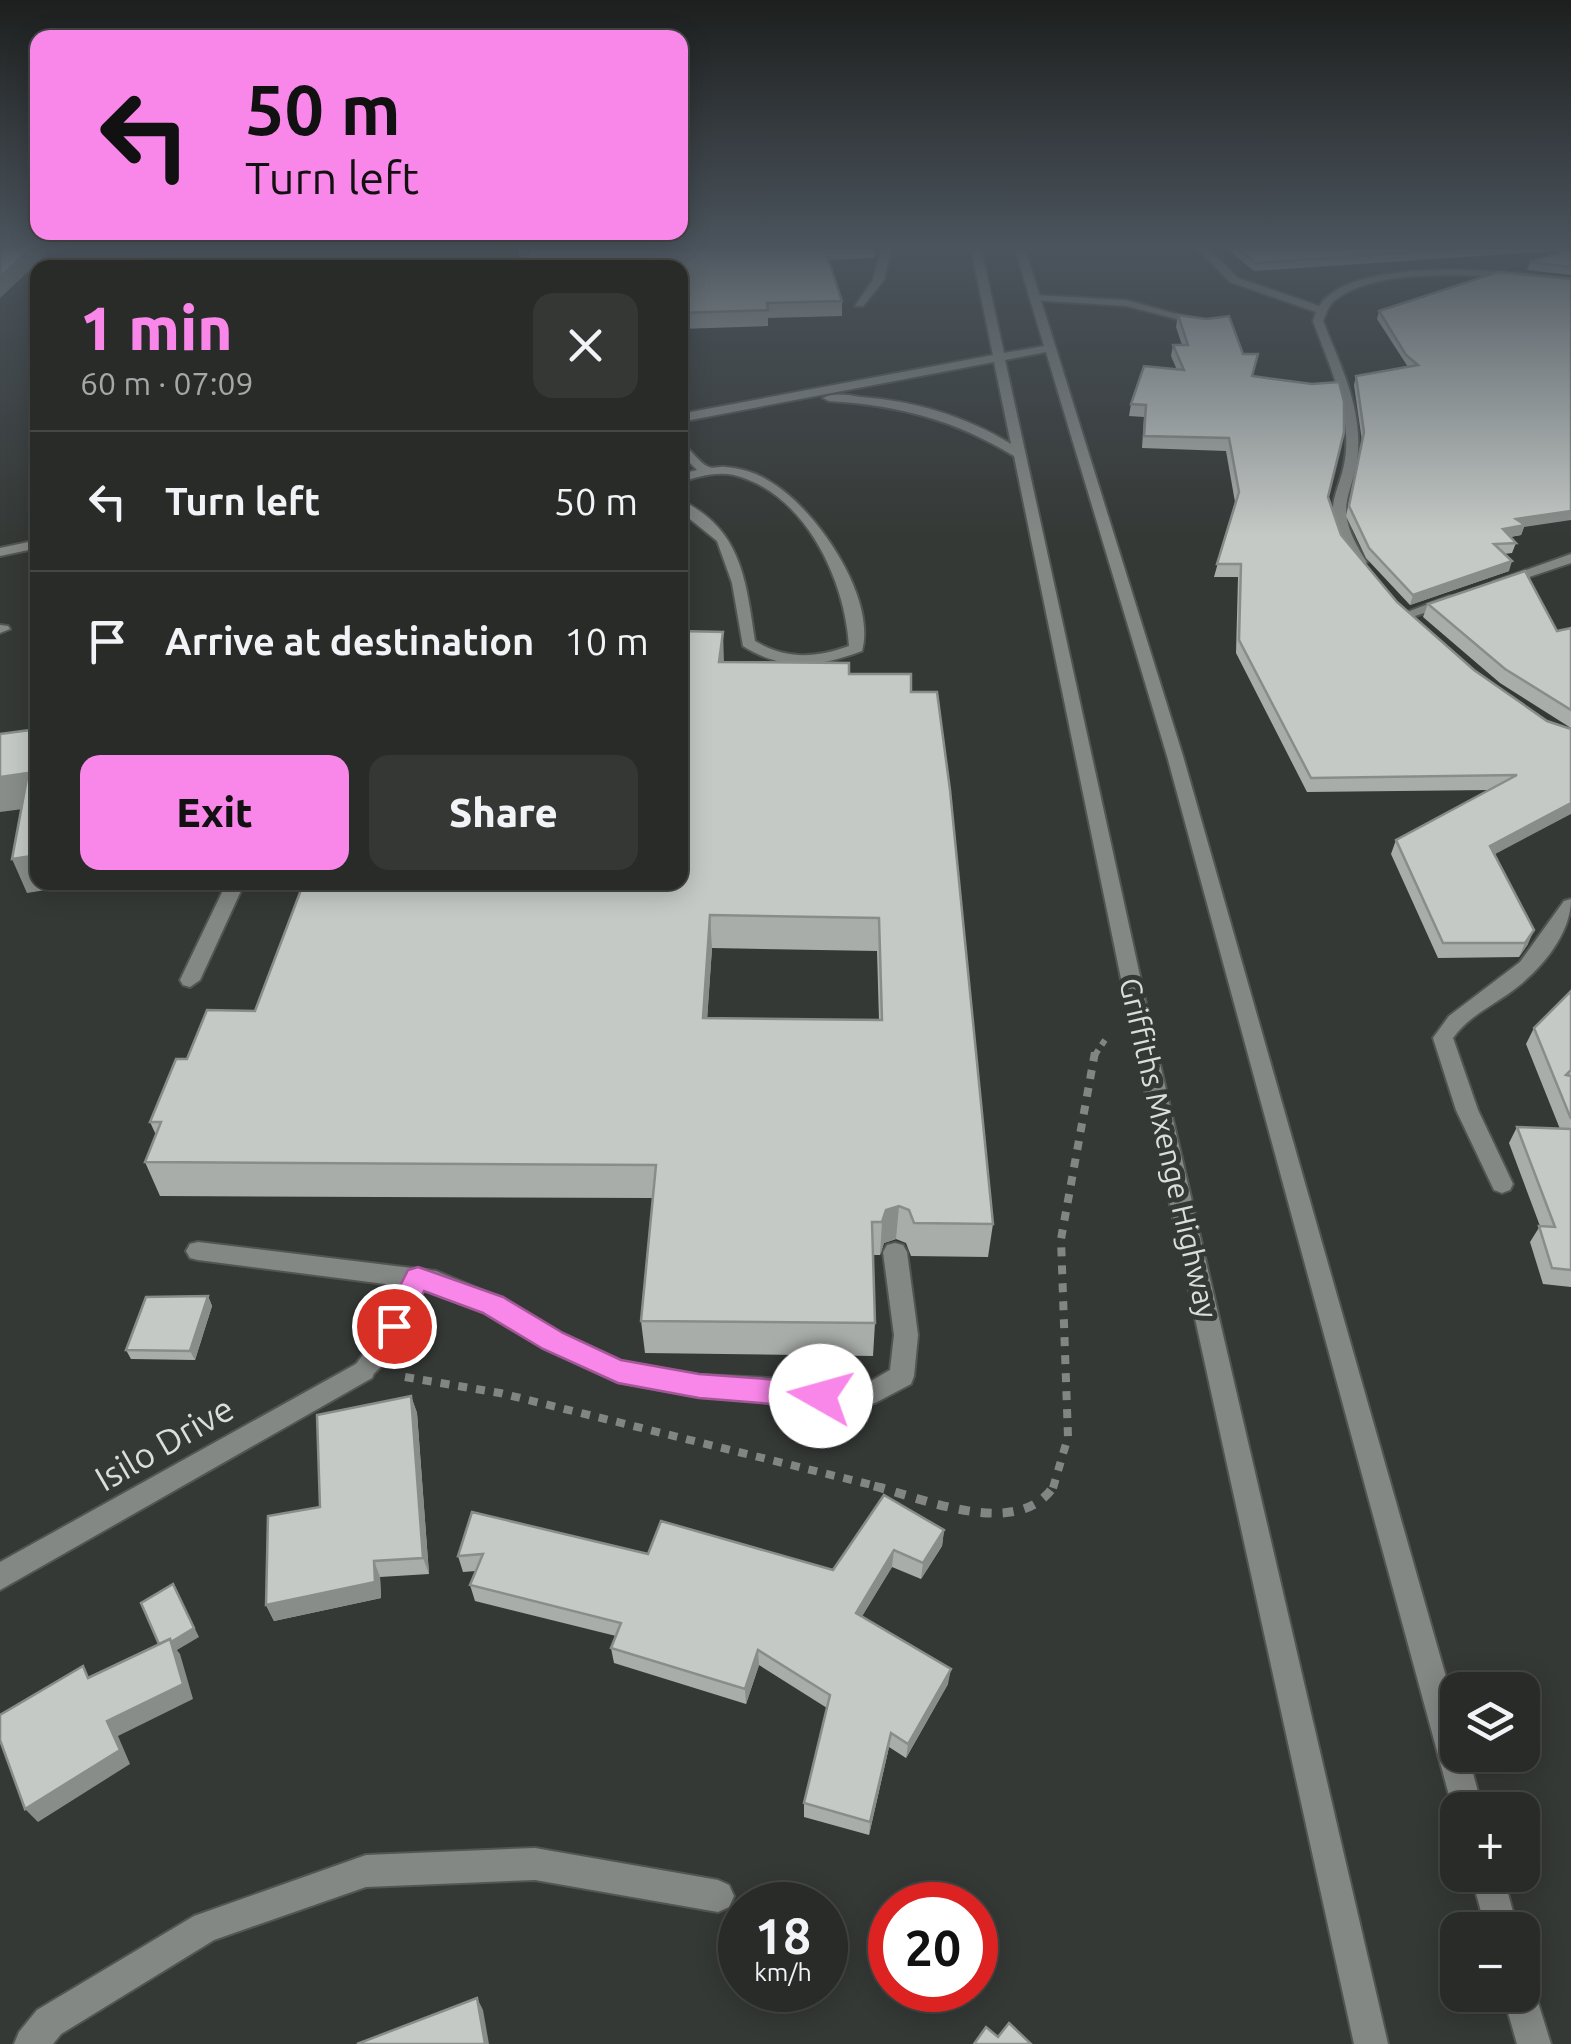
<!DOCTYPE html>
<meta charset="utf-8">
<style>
:root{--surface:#282b28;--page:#343734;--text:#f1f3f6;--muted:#a5a7a8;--line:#444745;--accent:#f987e9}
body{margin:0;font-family:Ubuntu,sans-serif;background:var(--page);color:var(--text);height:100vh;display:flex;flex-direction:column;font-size:38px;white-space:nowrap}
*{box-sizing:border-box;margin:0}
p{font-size:32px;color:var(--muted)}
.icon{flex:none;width:55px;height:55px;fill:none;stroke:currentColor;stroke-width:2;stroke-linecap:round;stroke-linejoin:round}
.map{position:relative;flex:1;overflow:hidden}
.side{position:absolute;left:30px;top:260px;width:658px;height:630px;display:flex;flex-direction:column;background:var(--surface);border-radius:20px;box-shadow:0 5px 25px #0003,0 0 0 2px var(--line)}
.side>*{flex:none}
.top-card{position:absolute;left:30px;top:30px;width:658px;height:210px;border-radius:20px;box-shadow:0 5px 25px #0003,0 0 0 2px var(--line);background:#f987e9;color:#111;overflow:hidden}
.tools{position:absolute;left:1440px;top:1672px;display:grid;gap:20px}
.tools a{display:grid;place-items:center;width:100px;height:100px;border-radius:20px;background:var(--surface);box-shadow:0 5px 25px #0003,0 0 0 2px var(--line);font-size:50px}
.speed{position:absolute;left:718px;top:1882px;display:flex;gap:20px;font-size:50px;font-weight:700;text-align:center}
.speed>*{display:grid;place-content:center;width:130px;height:130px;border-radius:50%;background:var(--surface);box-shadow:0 5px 25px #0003,0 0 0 2px var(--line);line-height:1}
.speed small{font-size:25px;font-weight:400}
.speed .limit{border:15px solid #d22;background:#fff;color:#111}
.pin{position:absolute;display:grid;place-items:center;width:85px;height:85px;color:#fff;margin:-42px;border:5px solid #fff;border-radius:50%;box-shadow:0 2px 10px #0007}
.me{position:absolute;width:110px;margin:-55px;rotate:277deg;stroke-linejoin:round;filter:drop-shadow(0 0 8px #0008)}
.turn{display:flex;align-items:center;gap:35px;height:210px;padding:0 50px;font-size:45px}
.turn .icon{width:130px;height:130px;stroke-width:2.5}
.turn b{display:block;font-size:70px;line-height:85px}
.round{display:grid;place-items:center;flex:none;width:105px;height:105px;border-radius:20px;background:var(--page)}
.headline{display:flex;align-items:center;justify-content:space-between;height:170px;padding:0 50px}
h1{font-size:60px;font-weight:800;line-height:75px;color:var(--accent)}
.button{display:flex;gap:20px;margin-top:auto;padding:20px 50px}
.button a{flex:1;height:115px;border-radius:20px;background:var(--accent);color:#111;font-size:40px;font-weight:800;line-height:115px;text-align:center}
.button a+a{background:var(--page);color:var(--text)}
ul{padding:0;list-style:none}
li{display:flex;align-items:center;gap:30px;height:140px;padding:0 50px;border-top:2px solid var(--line)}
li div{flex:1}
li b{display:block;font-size:38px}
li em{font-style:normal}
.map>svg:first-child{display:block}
</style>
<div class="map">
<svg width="1571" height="2044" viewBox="0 0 1571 2044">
<rect width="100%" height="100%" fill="#353936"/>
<path fill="#306441" d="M197,249h320l-6,3 4,16 -440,-1z"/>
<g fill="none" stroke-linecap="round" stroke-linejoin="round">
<defs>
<g id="service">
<path d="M881,249h10l-7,31 -21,26h-8l18,-26z"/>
<path d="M1035,295l91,5 83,23 -5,3 -78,-20 -95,-6z"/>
<path d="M680,442c10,5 19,22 29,25 5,2 11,-1 16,0 15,1 32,6 44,14 46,26 108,116 93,170 -42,16 -80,20 -119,-5l-11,-63 -15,-42 -37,-30v-11c62,28 66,82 75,141 31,19 61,17 94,5 -4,-67 -44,-153 -115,-171 -18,-4 -37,2 -54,7v-8l17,-4 -17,-17z"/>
<path d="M0,625l8,1 2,3 -10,4z"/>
<path d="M227,882h18l-45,98 -10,7 -7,-2 -3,-5z"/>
<path d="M198,1242l238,29 65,27 61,36 58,27 79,14 91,4 31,6 50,-4 19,-11 4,-35 -11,-83 4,-7 8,-2 8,2 4,7 11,83 -4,41 -3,8 -36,19 -54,4 -31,-6 -91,-4 -82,-15 -73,-34 -59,-36 -61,-23c-12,22 -40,100 -70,89l-3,-7 21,-29 29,-56 -203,-26 -8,-2 -4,-7 4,-7z"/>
</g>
<g id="minor">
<path d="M1198,249h11l29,29 81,28c35,-53 196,-34 252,-27v6c-59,-8 -189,-24 -237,16 -6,5 -8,13 -11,20 14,36 33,74 35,113 4,62 -34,63 9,128l-7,4 -5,-1c-46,-69 -5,-68 -9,-132 -2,-39 -20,-76 -33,-112l3,-9 -86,-30z"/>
<path d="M1571,554v9l-66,22 -12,-3z"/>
<path d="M1449,596l5,1v6l-45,15 -7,-4z"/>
<path d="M1571,899c0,37 -33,74 -63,95 -20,14 -41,24 -55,44l25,72 35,74 -3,6 -8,3 -8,-3 -38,-80 -23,-72 16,-22 71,-54 44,-61z"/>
<path d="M363,1360l9,4 3,7 -3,7 -372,212v-28z"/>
<path d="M535,1848l183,32 11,5 5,11 -5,11 -11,5 -183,-32 -169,7 -152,53 -153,94 -8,10h-39l5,-12 18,-22 157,-94 172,-61z"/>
</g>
<g id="tertiary">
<path d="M971,249h10l23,104 40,-7 -29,-97h10l158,507 275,963v36h10l15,55h-25v11l-5,-11 -286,-1054 -121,-404 -41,8 142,648 241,1036h-34l-227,-1036 -113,-552c-59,-36 -116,-51 -185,-55l-6,-3c11,-6 26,-3 38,-1 54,4 104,19 150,47l-17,-82 -314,60v-8l313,-59z"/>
<path d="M38,540v8l-38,8v-8z"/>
<path d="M1471,1875h32l15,55h-32z"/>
<path d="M1522,1980l10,3 19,61h-34l-14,-49h19z"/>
</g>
</defs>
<use href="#service" stroke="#525552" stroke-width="4"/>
<use href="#minor" stroke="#525552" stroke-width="4"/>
<use href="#tertiary" stroke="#525552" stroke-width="4"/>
<path stroke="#828583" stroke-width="6" stroke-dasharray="6 6" stroke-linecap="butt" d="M1095,1055l12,-18"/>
<g stroke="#828583" stroke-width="8" stroke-dasharray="9 9" stroke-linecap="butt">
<path d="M405,1377l95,16 384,95"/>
<path d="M1053,1488l15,-51 -7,-198 34,-187"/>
</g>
<path stroke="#828583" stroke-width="9" stroke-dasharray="11 11" stroke-linecap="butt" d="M874,1486c51,13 144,54 180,0"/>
<use href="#service" fill="#848885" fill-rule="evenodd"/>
<use href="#minor" fill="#848885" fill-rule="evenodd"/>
<use href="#tertiary" fill="#848885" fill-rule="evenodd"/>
</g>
<g fill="#a9ada9" fill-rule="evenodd">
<path d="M518,249h357v9l-46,2 13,41v15l-74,2v8l-88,3v-61l-161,-11z"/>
<path d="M1227,249h344v26l-44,-5 3,-8 25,-8 -1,-3 -300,20z"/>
<path d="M1571,279l-47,248 -3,8 -11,2 6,6 -4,10 -8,1 5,17 -99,34 -44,-47 -20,-42 16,-75 -8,-56 2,-9 52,-9 -31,-48 2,-8z"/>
<path d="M1178,315l65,39 10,23 75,120 13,38 56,67 77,68 73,51 -52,134 33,89 -9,13 -81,1 -47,-104 5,-14 94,-50 -183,2 -71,-139 2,-76h-24l21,-75 -9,-51 -84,-3 2,-31 -15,-1 2,-12 46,-34 -6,-14 2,-11h9l-6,-18z"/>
<path d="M1428,604l129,27 14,-3v100l-71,-45 -77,-66z"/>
<path d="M724,662l125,12 62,18 82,532 -5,33 -77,-1 -5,-13 -10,-4 -12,4 -4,12h-7l2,68 -2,33 -228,-3 -4,-32 12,-123 -493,-2 -15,-34 11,-27 -6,-13 37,-63 68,-48zM712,948l165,3 2,69 -172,-2z"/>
<path d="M1571,991v296l-28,-3 -13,-42 10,-16 -31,-83 8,-16 43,2 -34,-85 8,-16z"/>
<path d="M208,1296l4,10 -17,54 -64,-1 -5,-9z"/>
<path d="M411,1396l6,17 12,161 -49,3 1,21 -107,23 -8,-16 54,-98z"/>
<path d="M472,1512l176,42 185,16 111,-40 -2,16 -21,33 -29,-12 -30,49 86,68 -42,74 -17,-11 -20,88 -65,-18v-14l23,-95 -68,-43 -13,39 -132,-41 -3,-15 5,-12 -141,-35 -5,-16 6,-14 -13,1 -5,-16z"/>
</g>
<g fill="#898d8a">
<path d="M30,249h15l2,5 -47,44v-21z"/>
<path d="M1571,511v9l-47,7 -3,8 -22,4 4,-10 13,-10z"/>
<path d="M1512,561l-3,10 -99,34 3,-10z"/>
<path d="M723,632l1,31 -5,-1z"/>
<path d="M28,773l10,34 -38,5v-35z"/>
<path d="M1571,803v11l-87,46 6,-14z"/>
<path d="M38,855v27h39v3l-50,8 -15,-34z"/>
<path d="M710,915l2,33 -7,104 -2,-34z"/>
<path d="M1534,930l-6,14 -9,13 6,-14z"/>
<path d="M899,1206l-3,33 -12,4 -4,12 2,-33 4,-12z"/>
<path d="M208,1296l4,10 -17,54 -5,-9z"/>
<path d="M411,1396l6,17 12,161 -6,-16z"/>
<path d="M944,1530l-2,16 -21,33 2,-16z"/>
<path d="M894,1550l-2,17 -37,61 1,-15z"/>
<path d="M374,1561l6,16 1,21 -107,23 -8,-16z"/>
<path d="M173,1584l26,53 -22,13 3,4 13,45 -75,37 12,28 -92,58 -13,-13 141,-153z"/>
<path d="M758,1650l1,15 -13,39 -1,-15z"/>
<path d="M951,1669l-3,15 -42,74 2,-14z"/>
<path d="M891,1733l-2,14 -20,88 1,-13z"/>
<path d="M477,1998l6,12 6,34h-4z"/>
</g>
<g fill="#c4c9c5" stroke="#898d8a" stroke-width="2.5" fill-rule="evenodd">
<path d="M0,249h30l-30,28z"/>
<path d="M529,249h296l17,52 -75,2 1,7 -88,3v-45h-152z"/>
<path d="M1239,249h218l-202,14z"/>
<path d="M1558,249h13v18l-41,-5 29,-9z"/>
<path d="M1498,272l73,7v232l-55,8 9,6 -22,4 13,14 -22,1 18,17 -99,34 -44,-47 -20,-42 15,-74 -8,-56 62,-11 -12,-10 -27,-44z"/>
<path d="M1178,315l29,4 22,-3 14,38h15l-6,22 60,8 27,-2 5,20v30l-16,65 13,38 56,67 77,68 73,51 24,8v74l-81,43 44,84 -9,13h-82l-47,-103 121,-65 -206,3 -72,-138 2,-76h-24l22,-72 -10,-54 -85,-2 2,-31 -15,-1 13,-38 40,4 -11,-25h15z"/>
<path d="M1525,571l32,60 14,-3v82l-66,-41 -77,-65z"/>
<path d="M680,631l43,1 -4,30 130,1v11h62v18h26l13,98 43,434 -79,-1 -5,-13 -10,-4 -13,4 -4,12h-10l3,101 -234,-2 15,-156 -511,-3 16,-40h-11l26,-63h11l20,-49 48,1 49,-129h376zM710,915l169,3 3,102 -179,-2z"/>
<path d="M38,729v126l-26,4 16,-86 -28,4v-43z"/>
<path d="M1571,991v79l-5,5 5,1v43l-37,-91z"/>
<path d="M1517,1127l54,2v141l-19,-2 -13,-42 16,1z"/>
<path d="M208,1296l-18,55 -64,-1 20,-53z"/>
<path d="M411,1396l12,162 -49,3 1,21 -109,23 2,-89 52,-9 -3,-92z"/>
<path d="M884,1495l60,35 -21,33 -29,-13 -38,63 95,56 -43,75 -17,-11 -21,89 -66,-19 26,-108 -72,-45 -13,39 -134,-41 10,-25 -151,-38 13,-31 -25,2 14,-44 176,42 13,-33 172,49z"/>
<path d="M173,1584l21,44 -23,14 -1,-3 -11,5 -18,-41z"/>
<path d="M170,1639l13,45 -76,37 13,29 -95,59 -25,-69v-25l83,-49 5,12z"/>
<path d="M477,1998l8,46h-128z"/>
<path d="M1009,2023l22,21h-57l12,-17 12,10z"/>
</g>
<linearGradient id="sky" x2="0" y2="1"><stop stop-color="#1d1f1e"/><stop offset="0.46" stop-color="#4b545d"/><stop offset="1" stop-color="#4b545d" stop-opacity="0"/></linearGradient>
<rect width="1571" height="536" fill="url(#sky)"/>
<path fill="#f987e9" stroke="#a25897" stroke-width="2.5" d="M418,1267l85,30 60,36 58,27 78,14 122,9 10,4 4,9 -4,8 -10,4 -122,-10 -81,-15 -75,-34 -60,-36 -59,-22 -21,43 -9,3 -10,-3 -4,-8 28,-56z"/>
<g text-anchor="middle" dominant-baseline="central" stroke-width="10" stroke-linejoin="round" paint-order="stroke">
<g font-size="30" fill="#dbdddc" stroke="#353936">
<text transform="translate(1169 1148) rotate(77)">Griffiths Mxenge Highway</text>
</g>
<g font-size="35" fill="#dbdddc" stroke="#353936">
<text transform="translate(164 1443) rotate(-30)">Isilo Drive</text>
</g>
</g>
</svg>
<div class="tools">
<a><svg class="icon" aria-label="layers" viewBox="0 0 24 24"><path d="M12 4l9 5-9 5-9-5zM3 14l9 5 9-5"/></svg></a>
<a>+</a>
<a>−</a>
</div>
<div class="speed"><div>18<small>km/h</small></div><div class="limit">20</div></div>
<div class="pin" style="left:394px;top:1326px;background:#d93025"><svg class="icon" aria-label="arrive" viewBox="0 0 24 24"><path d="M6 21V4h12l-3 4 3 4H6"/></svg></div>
<svg class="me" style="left:821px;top:1396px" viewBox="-20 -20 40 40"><circle r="19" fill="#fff"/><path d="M0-13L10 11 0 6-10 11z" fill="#f987e9"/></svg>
<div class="top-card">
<div class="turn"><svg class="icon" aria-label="left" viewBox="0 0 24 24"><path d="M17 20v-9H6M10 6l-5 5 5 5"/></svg><div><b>50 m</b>Turn left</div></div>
</div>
<section class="side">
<div class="headline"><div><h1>1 min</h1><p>60 m · 07:09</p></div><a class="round"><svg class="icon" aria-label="close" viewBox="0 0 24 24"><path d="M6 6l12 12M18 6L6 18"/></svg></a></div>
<ul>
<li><svg class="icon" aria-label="left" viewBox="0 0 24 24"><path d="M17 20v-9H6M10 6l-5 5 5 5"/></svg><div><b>Turn left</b></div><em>50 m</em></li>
<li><svg class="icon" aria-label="arrive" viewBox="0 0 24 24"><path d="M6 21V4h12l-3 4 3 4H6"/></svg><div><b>Arrive at destination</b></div><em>10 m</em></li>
</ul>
<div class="button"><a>Exit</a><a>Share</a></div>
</section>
</div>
